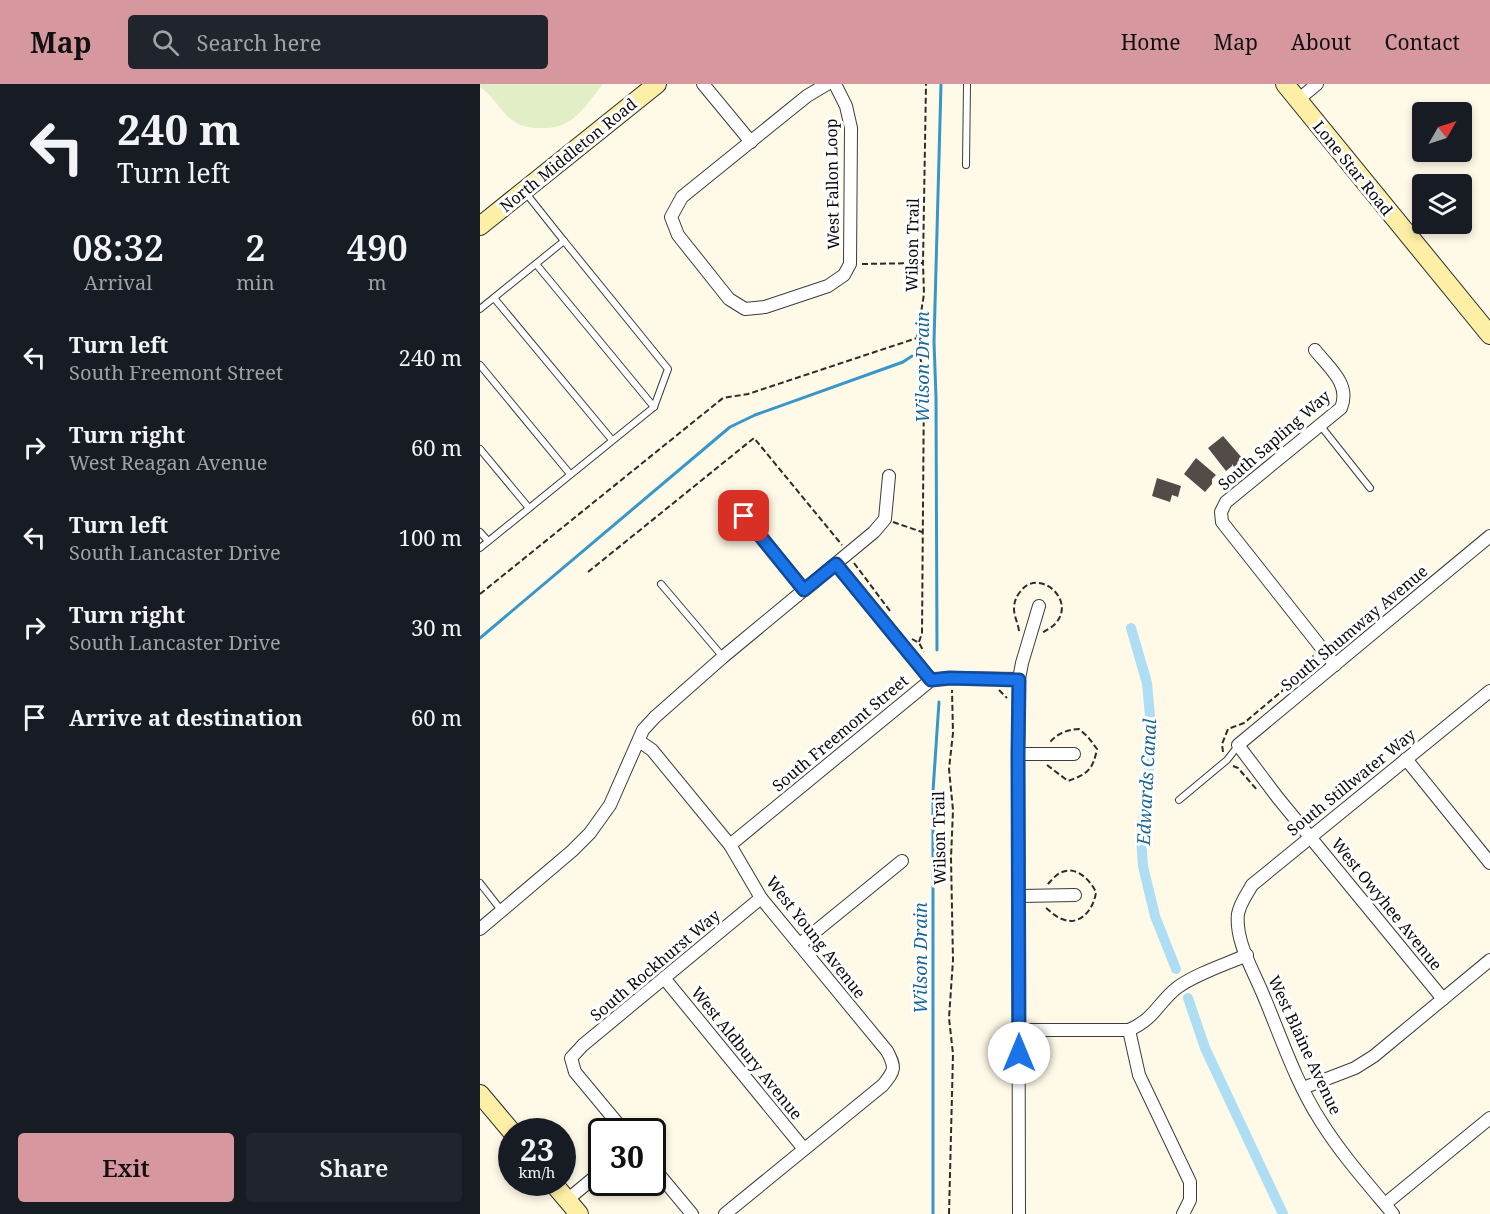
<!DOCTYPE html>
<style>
:root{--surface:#171b24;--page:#20242c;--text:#f1f3f6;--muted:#9ea1a6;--accent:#d6979f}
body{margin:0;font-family:"Noto Serif",serif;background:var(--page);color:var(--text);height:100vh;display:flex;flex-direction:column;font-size:22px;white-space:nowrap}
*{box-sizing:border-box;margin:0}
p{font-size:20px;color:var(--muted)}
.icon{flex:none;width:33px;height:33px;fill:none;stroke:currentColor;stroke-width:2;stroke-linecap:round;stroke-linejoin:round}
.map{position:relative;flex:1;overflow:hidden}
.sheet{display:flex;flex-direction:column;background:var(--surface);width:480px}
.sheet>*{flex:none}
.banner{background:#171b24;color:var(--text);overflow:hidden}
.needle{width:39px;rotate:51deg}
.tools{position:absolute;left:932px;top:18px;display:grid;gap:12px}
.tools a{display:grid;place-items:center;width:60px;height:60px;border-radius:6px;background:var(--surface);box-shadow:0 3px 9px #0003;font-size:30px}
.speed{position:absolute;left:18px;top:1034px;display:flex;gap:12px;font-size:30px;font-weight:700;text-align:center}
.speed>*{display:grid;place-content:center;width:78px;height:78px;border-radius:50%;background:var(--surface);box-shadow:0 3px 9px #0003;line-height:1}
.speed small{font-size:15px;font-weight:400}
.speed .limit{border:3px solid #111;border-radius:9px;background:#fff;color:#111}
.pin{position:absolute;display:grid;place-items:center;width:51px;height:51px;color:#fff;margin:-26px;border-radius:12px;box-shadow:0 3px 9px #0006}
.me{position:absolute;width:66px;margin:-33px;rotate:0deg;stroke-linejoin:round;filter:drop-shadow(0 0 4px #0008)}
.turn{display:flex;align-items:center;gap:21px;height:126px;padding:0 18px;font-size:27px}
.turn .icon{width:78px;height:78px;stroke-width:2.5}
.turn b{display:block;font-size:42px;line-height:51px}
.eta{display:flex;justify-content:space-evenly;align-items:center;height:102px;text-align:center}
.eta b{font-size:36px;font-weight:600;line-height:42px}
.primary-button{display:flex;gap:12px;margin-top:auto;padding:12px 18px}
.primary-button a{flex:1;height:69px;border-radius:6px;background:var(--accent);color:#111;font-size:24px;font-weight:600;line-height:69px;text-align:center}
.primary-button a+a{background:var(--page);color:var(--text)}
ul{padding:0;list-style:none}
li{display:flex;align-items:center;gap:18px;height:90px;padding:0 18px}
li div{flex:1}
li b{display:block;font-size:22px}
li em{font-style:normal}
header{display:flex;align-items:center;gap:36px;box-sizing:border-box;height:84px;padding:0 30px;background:var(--accent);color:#111}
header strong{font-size:28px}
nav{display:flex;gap:33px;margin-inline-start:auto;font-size:21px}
.search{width:420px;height:54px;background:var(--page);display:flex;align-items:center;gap:15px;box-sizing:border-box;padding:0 21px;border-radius:6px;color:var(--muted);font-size:22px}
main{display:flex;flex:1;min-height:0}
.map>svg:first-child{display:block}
</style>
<header>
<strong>Map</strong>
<div class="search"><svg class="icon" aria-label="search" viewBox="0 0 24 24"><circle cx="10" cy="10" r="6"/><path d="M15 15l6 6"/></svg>Search here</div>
<nav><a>Home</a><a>Map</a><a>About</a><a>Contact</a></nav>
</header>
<main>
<section class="sheet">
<div class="banner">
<div class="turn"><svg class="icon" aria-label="left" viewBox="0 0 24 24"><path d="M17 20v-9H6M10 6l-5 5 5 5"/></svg><div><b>240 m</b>Turn left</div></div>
</div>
<div class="eta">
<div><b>08:32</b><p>Arrival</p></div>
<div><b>2</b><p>min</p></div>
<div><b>490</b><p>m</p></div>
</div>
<ul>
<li><svg class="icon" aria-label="left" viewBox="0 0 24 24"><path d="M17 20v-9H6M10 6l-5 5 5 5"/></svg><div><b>Turn left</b><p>South Freemont Street</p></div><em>240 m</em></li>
<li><svg class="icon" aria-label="right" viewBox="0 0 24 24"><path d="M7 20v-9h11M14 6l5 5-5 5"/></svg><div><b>Turn right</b><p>West Reagan Avenue</p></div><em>60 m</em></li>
<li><svg class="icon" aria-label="left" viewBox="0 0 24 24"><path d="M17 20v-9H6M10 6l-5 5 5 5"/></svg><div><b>Turn left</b><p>South Lancaster Drive</p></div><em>100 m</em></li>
<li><svg class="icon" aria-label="right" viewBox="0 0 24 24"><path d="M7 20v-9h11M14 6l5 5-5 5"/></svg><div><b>Turn right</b><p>South Lancaster Drive</p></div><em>30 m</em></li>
<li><svg class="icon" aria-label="arrive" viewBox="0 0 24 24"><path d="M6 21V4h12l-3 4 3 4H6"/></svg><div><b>Arrive at destination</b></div><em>60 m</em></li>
</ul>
<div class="primary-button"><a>Exit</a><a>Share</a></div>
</section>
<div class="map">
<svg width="1010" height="1130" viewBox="0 0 1010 1130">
<rect width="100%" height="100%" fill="#fff9e8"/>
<path fill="#e2eec5" d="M0,0h123c-20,24 -29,46 -65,44 -10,0 -18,-2 -26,-8 -12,-9 -19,-25 -32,-33z"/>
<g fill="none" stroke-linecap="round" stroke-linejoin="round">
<g stroke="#3797c9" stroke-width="3">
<path d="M0,554l250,-211 25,-12 148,-53 9,-6"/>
<path d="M457,566l-1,-253 -2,-55 7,-258"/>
<path d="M453,1130v-423l6,-89"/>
</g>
<g stroke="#aedef4" stroke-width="10">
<path d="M651,544l16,55 3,33 -1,52 -8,69 2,29 12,50 21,53"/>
<path d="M708,914l17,50 78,166"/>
</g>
</g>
<g fill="#534b47">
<path d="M743,352l20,23 -9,8 -2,-3v2l-6,5 -18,-23z"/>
<path d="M716,374l20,17 -4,4v5l-7,8 -21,-18z"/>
<path d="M677,394l24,8 -3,11 -6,-2 -2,7 -18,-6z"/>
</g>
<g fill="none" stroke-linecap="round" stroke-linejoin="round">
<defs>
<g id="lane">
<path d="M486,81l1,-81"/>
<path d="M45,108l39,49"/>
<path d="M56,180l118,143"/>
<path d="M14,214l118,142"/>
<path d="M0,225l84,-68 104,128 -14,38 -174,141"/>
<path d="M0,281l90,109"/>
<path d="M840,341l50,63"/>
<path d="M0,365l49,59"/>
<path d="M0,448l8,9"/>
<path d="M181,500l62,73"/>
<path d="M699,716l48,-40 11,-14"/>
<path d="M0,799l21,27"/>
</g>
<g id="street">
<path d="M223,0l48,58"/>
<path d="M347,0l-20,12 -125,101 -11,20 7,18 51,64 16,10 20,-2 63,-21 16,-11 6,-11 1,-136 -5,-22 -11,-22"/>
<path d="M818,16l19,-16"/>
<path d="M835,266c14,18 36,34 26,58l-115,94 -5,10 1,10 113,143"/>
<path d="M264,432l60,74"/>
<path d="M356,480l95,116"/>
<path d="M159,657l13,9 78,95 31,53 126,153c9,17 8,19 -4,34l-158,129"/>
<path d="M538,670h56"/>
<path d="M926,675l84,104"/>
<path d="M250,761l201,-165 19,-2 69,1"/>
<path d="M540,812l55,-1"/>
<path d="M0,845l92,-78 18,-18 20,-28 33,-75 12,-13 68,-60 151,-125 11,-13 4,-43"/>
<path d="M320,860l102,-83"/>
<path d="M184,894l140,171"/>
<path d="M963,915l-165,-201 -40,-53 252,-209"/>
<path d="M539,946h110c27,-12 29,-28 49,-43 20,-14 46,-22 69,-32"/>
<path d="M649,946l10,45 51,107v18l-7,14"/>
<path d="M823,1004l52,-20 19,-12 116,-96"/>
<path d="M144,1047l-49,-59 -4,-14 12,-13 178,-147"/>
<path d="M172,1082l40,48"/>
<path d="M87,1116l35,-29"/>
<path d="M905,1120l105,-86"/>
<path d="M539,1130l-1,-460 1,-75 3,-16 17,-57"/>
<path d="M913,1130c-25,-30 -52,-60 -73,-94 -25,-39 -40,-86 -58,-128 -10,-24 -27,-52 -24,-78 2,-11 9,-20 14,-29l238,-194"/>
</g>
<g id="secondary">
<path d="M805,0l205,251"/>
<path d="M0,142l177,-142"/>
<path d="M0,1010l32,38"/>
<path d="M72,1098l27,32"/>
</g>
</defs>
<use href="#lane" stroke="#3d3d3d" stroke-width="8"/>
<use href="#street" stroke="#3d3d3d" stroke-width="14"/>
<use href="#secondary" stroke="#2c2c2c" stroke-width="20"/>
<g stroke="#2c2c2c" stroke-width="2" stroke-dasharray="6 3" stroke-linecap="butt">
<path d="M382,180l60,-1"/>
<path d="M413,438l29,10"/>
<path d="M374,479l36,48"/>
<path d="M108,488l166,-134 88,107"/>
<path d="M0,510l243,-196 25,-4 169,-56"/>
<path d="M539,547c-1,-8 -5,-15 -5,-22 0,-7 2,-12 6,-17 18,-26 59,9 34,33 -3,3 -8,5 -12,8"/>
<path d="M432,555l7,4 5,9"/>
<path d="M439,558l3,-9 2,-254 -7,-41 7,-44 -1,-31 3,-179"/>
<path d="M519,606l8,8"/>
<path d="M743,668l-1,-8 6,-15 16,-6 69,-58v-10"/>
<path d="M567,681l21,16c20,-7 25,-12 29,-32l-9,-12 -9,-8c-13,1 -21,4 -30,14"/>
<path d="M753,682l5,2 20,23"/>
<path d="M566,824c5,4 10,9 16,11 19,8 32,-11 34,-27 -6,-12 -19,-26 -34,-20 -6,2 -11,9 -15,13"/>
<path d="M317,840l5,1 7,-4"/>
<path d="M469,1130l4,-160 -4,-36 4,-58 -2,-102 2,-48 -4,-41 4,-36 -1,-43"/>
</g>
<use href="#lane" stroke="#fff" stroke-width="6"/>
<use href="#street" stroke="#fff" stroke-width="12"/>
<use href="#secondary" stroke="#fdefa5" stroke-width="18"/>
</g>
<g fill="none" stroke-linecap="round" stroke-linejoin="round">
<defs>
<path id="route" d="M264,432l60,74 32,-26 95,116 19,-2 69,2 -1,74 1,299"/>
</defs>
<use href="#route" stroke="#114b97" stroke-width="15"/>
<use href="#route" stroke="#1a73e8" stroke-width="10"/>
</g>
<g text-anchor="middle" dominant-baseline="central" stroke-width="6" stroke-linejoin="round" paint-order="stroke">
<g font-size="16" fill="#0a0a0a" stroke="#fff">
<text transform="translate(88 71) rotate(-39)">North Middleton Road</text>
<text transform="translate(873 84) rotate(51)">Lone Star Road</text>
<text transform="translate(352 100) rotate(-91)">West Fallon Loop</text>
<text transform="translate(432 161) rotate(-89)">Wilson Trail</text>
<text transform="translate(794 356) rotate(-41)">South Sapling Way</text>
<text transform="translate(874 544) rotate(-40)">South Shumway Avenue</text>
<text transform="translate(360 649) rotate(-40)">South Freemont Street</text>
<text transform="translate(871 698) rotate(-39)">South Stillwater Way</text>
<text transform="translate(459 754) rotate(-91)">Wilson Trail</text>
<text transform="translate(907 820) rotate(51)">West Owyhee Avenue</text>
<text transform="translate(336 853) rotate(52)">West Young Avenue</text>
<text transform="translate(175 881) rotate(-40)">South Rockhurst Way</text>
<text transform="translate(825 961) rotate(65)">West Blaine Avenue</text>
<text transform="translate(267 969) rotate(51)">West Aldbury Avenue</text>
</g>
<g font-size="18" font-style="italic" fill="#186798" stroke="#fff">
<text transform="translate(442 283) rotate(-90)">Wilson Drain</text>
<text transform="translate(666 698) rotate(-87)">Edwards Canal</text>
<text transform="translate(440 874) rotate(-90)">Wilson Drain</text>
</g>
</g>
</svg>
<div class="tools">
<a><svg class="needle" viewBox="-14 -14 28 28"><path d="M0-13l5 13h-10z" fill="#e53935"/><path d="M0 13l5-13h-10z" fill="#9ea1a6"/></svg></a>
<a><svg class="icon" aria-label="layers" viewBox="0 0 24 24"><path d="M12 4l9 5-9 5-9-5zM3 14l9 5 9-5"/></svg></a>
</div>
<div class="speed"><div>23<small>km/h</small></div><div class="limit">30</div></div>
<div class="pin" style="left:264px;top:432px;background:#d93025"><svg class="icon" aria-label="arrive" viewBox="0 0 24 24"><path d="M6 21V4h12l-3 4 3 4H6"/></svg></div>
<svg class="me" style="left:539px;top:969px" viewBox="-20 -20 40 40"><circle r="19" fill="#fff"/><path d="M0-13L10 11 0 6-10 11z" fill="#1a73e8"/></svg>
</div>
</main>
